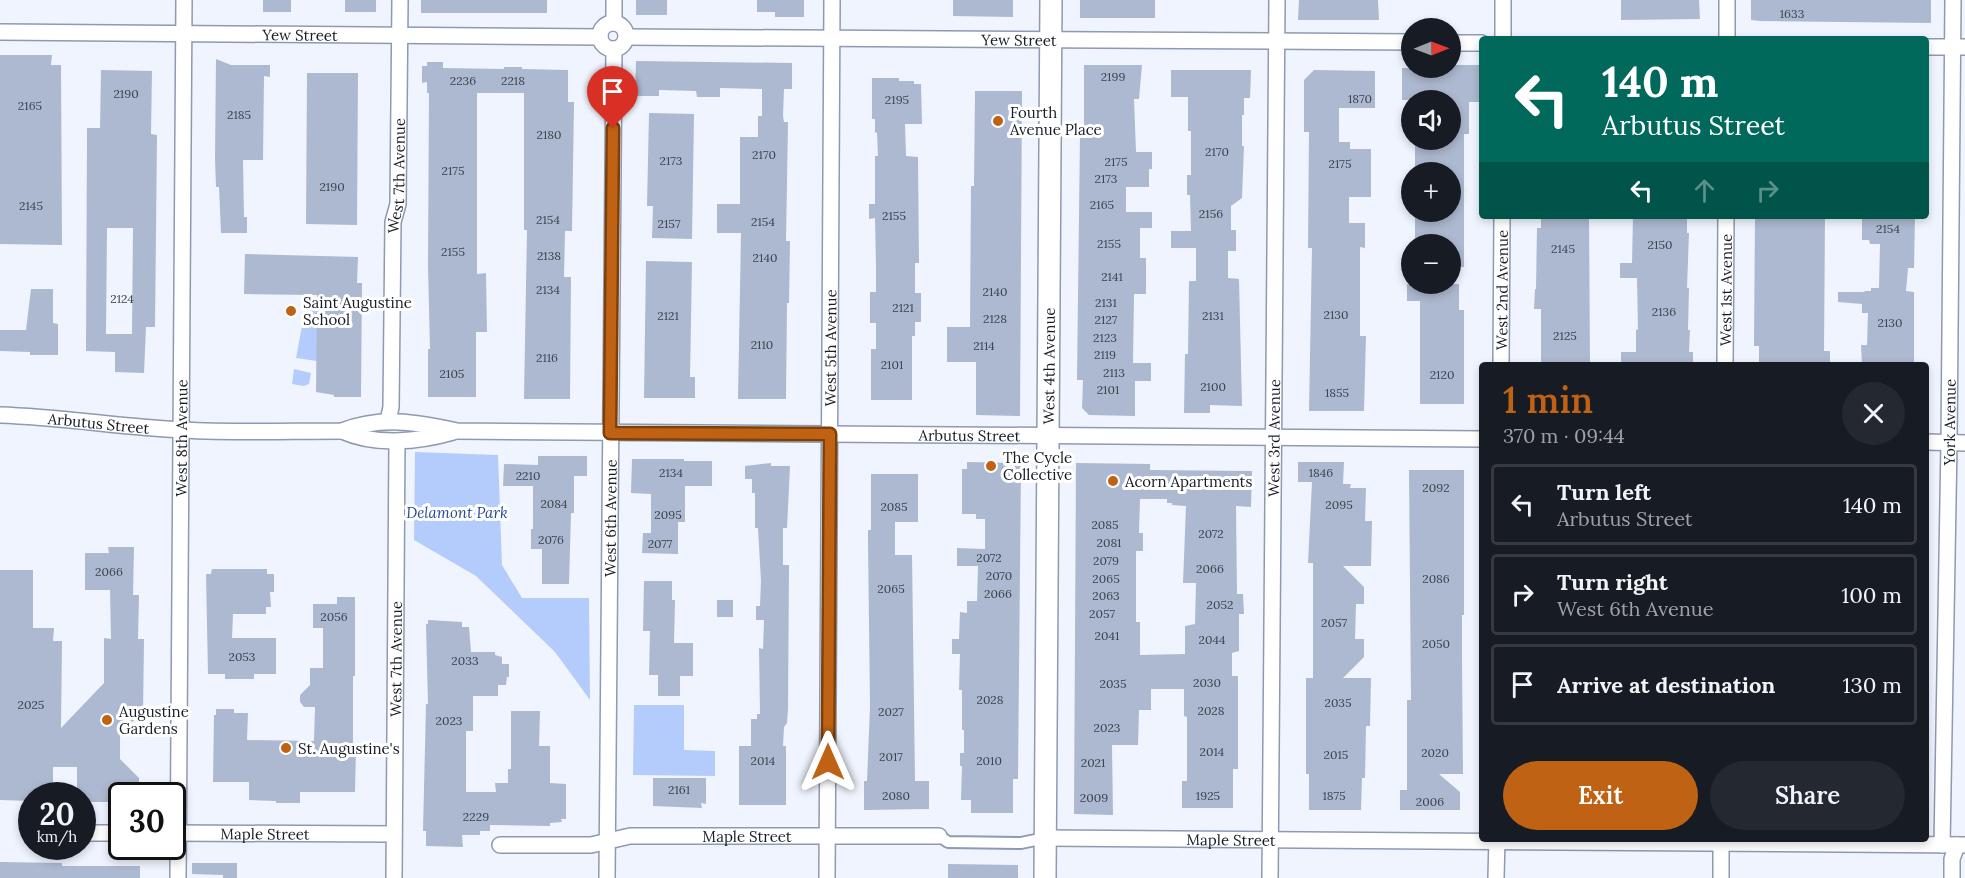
<!DOCTYPE html>
<meta charset="utf-8">
<style>
:root{--surface:#171b24;--page:#242831;--text:#f1f3f6;--muted:#9ea1a6;--line:#363941;--accent:#bf6214}
body{margin:0;font-family:Lora,serif;background:var(--page);color:var(--text);height:100vh;display:flex;flex-direction:column;font-size:22px;white-space:nowrap}
*{box-sizing:border-box;margin:0}
p{font-size:20px;color:var(--muted)}
.icon{flex:none;width:33px;height:33px;fill:none;stroke:currentColor;stroke-width:2;stroke-linecap:round;stroke-linejoin:round}
.map{position:relative;flex:1;overflow:hidden}
.side{position:absolute;left:1479px;top:362px;width:450px;height:480px;display:flex;flex-direction:column;background:var(--surface);border-radius:6px;box-shadow:0 3px 9px #0003}
.side>*{flex:none}
.top-card{position:absolute;left:1479px;top:36px;width:450px;height:183px;border-radius:6px;box-shadow:0 3px 9px #0003;background:#00695c;color:#fff;overflow:hidden}
.needle{width:39px;rotate:89deg}
.controls{position:absolute;left:1401px;top:18px;display:grid;gap:12px}
.controls a{display:grid;place-items:center;width:60px;height:60px;border-radius:50%;background:var(--surface);box-shadow:0 3px 9px #0003;font-size:30px}
.speed{position:absolute;left:18px;top:782px;display:flex;gap:12px;font-size:30px;font-weight:700;text-align:center}
.speed>*{display:grid;place-content:center;width:78px;height:78px;border-radius:50%;background:var(--surface);box-shadow:0 3px 9px #0003;line-height:1}
.speed small{font-size:15px;font-weight:400}
.speed .limit{border:3px solid #111;border-radius:9px;background:#fff;color:#111}
.pin{position:absolute;display:grid;place-items:center;width:51px;height:51px;color:#fff;margin:-62px -26px;border-radius:50% 50% 50% 0;rotate:-45deg;box-shadow:0 0 6px #0007}
.pin .icon{rotate:45deg}
.me{position:absolute;width:66px;margin:-33px;rotate:0deg;stroke-linejoin:round;filter:drop-shadow(0 0 4px #0008)}
.turn{display:flex;align-items:center;gap:21px;height:126px;padding:0 24px;font-size:27px}
.turn .icon{width:78px;height:78px;stroke-width:2.5}
.turn b{display:block;font-size:42px;line-height:51px}
.lanes{display:flex;align-items:center;height:57px;padding:0 24px;background:#0003;justify-content:center;gap:30px;direction:ltr}
.lanes .off{opacity:.35}
.round{display:grid;place-items:center;flex:none;width:63px;height:63px;border-radius:32px;background:var(--page)}
.headline{display:flex;align-items:center;justify-content:space-between;height:102px;padding:0 24px}
h1{font-size:36px;font-weight:600;line-height:45px;color:var(--accent)}
.primary-button{display:flex;gap:12px;margin-top:auto;padding:12px 24px}
.primary-button a{flex:1;height:69px;border-radius:36px;background:var(--accent);color:#fff;font-size:24px;font-weight:600;line-height:69px;text-align:center}
.primary-button a+a{background:var(--page);color:var(--text)}
ul{padding:0;list-style:none}
li{display:flex;align-items:center;gap:18px;height:81px;margin:0 12px 9px;padding:0 12px;border:3px solid var(--line);border-radius:6px}
li div{flex:1}
li b{display:block;font-size:22px}
li em{font-style:normal}
.map>svg:first-child{display:block}
</style>
<div class="map">
<svg width="1965" height="878" viewBox="0 0 1965 878">
<rect width="100%" height="100%" fill="#eff4fe"/>
<g fill="#b4ccfb">
<path d="M305,310l12,1v50l-21,-3z"/>
<path d="M294,369l17,4 -2,11 -5,2 -12,-2z"/>
<path d="M415,452l83,3 4,110 20,33h67l1,102 -35,-48 -79,-76 -62,-36z"/>
<path d="M634,705h50v45l31,1v25l-82,-1z"/>
</g>
<g fill="#adb9d0" fill-rule="evenodd">
<rect x="263" y="0" width="28" height="12"/>
<rect x="345" y="0" width="31" height="12"/>
<rect x="421" y="0" width="126" height="13"/>
<rect x="636" y="0" width="31" height="15"/>
<path d="M757,0h47v17h-29v-5h-18z"/>
<path d="M953,0h60v17l-60,-1z"/>
<rect x="1080" y="0" width="75" height="18"/>
<path d="M1299,0h79l1,20h-81z"/>
<path d="M1621,0h78l1,19 -79,1z"/>
<path d="M1751,0h180v23l-171,-2 -9,-1z"/>
<path d="M0,55h52l-1,10h10l1,180 -62,-1z"/>
<path d="M216,59l15,6h39v12l-6,-1 -1,84h-20l1,57h3v16h-26l-2,-46h-3l-1,-28z"/>
<path d="M636,61l156,2v26h-8l-1,27 1,6h4l-2,119h4l-1,62h-2l-1,96h-48l3,-166h-24v-29h23v-67h18v-21h4v-27l-42,-1v9h-23l-1,-6 -37,-1v6h-24z"/>
<path d="M427,62h16v6l61,1v-2h18v2l46,1v32h6l-2,129h-7l-1,46h7l-1,122h-46l3,-169h-3v-137h-47v181l9,-1 1,59h-11v65h-48v-48h2l-2,-83 1,-173h-2v-11l-5,1v-17h5z"/>
<path d="M1084,65h58l-3,34h-5l2,53h16v17h-3v18h-23v25h26v16h-12v30h6v36h-12l-1,69h18v18h-16v35l-46,-1 -7,-7 1,-28h-6l3,-246 4,1z"/>
<path d="M1450,65h31v37h-12v32h-5v133h-14v-23h-35v-32h35v-40h-35v-29h35v-43h-48v-32h48z"/>
<path d="M101,70l51,1 -1,63 6,1 -2,192h-9l-2,46 -29,-1v-20l-29,-1 1,-223h13zM107,228h26l-1,106h-26z"/>
<path d="M1171,70h80l-1,28h-6v17h-2v31h2l-2,52 -11,8v24h5v21h-8v27l11,1 3,127 -32,-1v8h-26l1,-59h3l1,-73h7v-33h-25v-17h20l-1,-36h-3v-20h4v-44h-3v-34h-17z"/>
<path d="M1314,70l61,1v37h-36v34h11v7h21v48h-22v26h16v25l-5,-1v89h6l-2,75h-55l3,-163h-4l1,-116h-5v-52z"/>
<path d="M307,73h51l-1,152 -51,-1z"/>
<path d="M872,78h27v3h15v3h7l1,40h-17l1,32 12,1 1,106h-4v30h6v29h-6v14h-3v64h-41v-51h5v-26h-6v-31h6v-26l-1,-48 -6,1v-15h6v-48h3l-1,-24 -2,1v-14h-3z"/>
<path d="M975,91h47l-2,325 -44,-1v-53h-29v-35h23l1,-141h3z"/>
<path d="M649,113l45,1 -2,125 -40,-1 1,-32h-6z"/>
<path d="M1541,216h48l1,148h-49v-55h-7l1,-20h1l1,-61h4z"/>
<path d="M1633,216h54v17h2l-2,55h2l-1,42h2l-1,22h4v12h-72v-12h15v-23l2,1 -1,-52h-17v-15h12z"/>
<path d="M1755,216h70l-1,135h6v13h-71v-18h-5z"/>
<path d="M1862,216h53l-1,52h-6l-2,23 8,1v72h-52l-1,-19h6l1,-32h-6v-9l-24,-2v-10h27l-1,-1h7v-3h8l1,-44h-10l-1,-4h-7z"/>
<path d="M245,254l113,3 -1,26h5l-1,114h-27v-2l-18,-3 1,-97 -73,-1z"/>
<path d="M646,261l46,1 -2,115h5v21h-51z"/>
<path d="M1407,284h52v26h5v94h-44v-103h-13z"/>
<path d="M31,289h22v34l5,1v31h-28v-3l-30,-1v-21h26z"/>
<path d="M538,456h49v20h-13v37h-3l-2,71h-27v-35h-11v-20h2v-43h-30l1,-22 34,1z"/>
<path d="M632,459h52v2h28v25h-27v36h-7v32l-36,-1 1,-20h8v-39l-20,-1z"/>
<path d="M967,462l54,1 -3,316h-5v34h-42v-13h-10l1,-34h-2v-13h4v-23h-2v-40h-3l1,-36h-8v-15h7l1,-27 7,1v-12h10l1,-35h-21v-18l28,1v-30h-9v-5h-14v-45h5z"/>
<path d="M1298,462h46l-1,22h8l-1,4h16l-1,33h7l-1,45h-28l21,21v17h-8l-1,35h9v18l-21,21h28l-1,48h-4l-1,52h-3l-1,32h-52v-36h-3v-96h7v-115h-5l4,-81h-14z"/>
<path d="M771,463v3h19l-3,62h-4v37h6l-1,144 -1,14 -3,4 -1,19h3v59h-47v-59h12v-27h6v-5h3l-1,-66 4,1 1,-29h-8v-14h4l1,-25 -3,-53h-3v-35h-3v-14h-7v-13z"/>
<path d="M1076,463l74,1v6l102,1 -1,36 -15,-1 1,88h6l1,20h-5v37l-7,2v23h6v93h-5v39h-51v-27h5v-64l-3,-1v-27h-33v21h-12l-1,35h-26l1,70 -39,-1zM1140,499h27v4h5v2l14,1 -3,77h13l-1,41 -10,2v28l-45,1v-33h-4v-71h7v-18h-4z"/>
<path d="M1409,470h55v145h-2v44l1,115h-24l21,18v18h-60v-20h7v-90h4z"/>
<path d="M871,474h47v48h-23v33h17l3,226h14v28l-65,1v-29h3l3,-74 -2,-166v-11h3z"/>
<path d="M108,547h26l-1,48h6l-1,44h6l-1,74 -23,19v27l19,19v17h-17v7h-40v-7h-5v-28h-24v28h-21v6l-32,-1v-230h33v58h21l-1,13h9l-1,87 43,-45v-45l7,1 -1,-49h-25v-37h24z"/>
<path d="M212,569h55v5h7v18h-4l1,15h-5v7h-33l-1,24h44v36h-22v5h-29v-5h-17l-2,-100h5z"/>
<path d="M644,581h28v19h3l-1,43h19v33h-13v20h-22v-21h-9l1,-44h-7z"/>
<path d="M337,597h18v79h-2v73h3l-1,43h-55v11h-24v-2l-27,-1v-18h-36l1,-67h2v-6h18v4h14l-1,27 67,1 1,-34h-11l-4,-5v-7l10,-10v-17h13v-40h-10v-24h24z"/>
<rect x="717" y="600" width="16" height="17"/>
<path d="M428,620l34,2v5h7l2,25h24v3l7,2v7h7v13h-2l-1,8h-8v11h-25v35h-7v61h30l-1,-9h13v-14h3v-58h29l-1,35h11v37l16,1v35h-5l1,3 -12,1v3l-60,-1v6h-10v4h-18l1,12 -37,-1v-15h-3l3,-127h2l-2,-80h2z"/>
<path d="M653,778h53v26l-5,-1 1,5 -49,-2z"/>
<path d="M0,862l62,1v3h78v12h-140z"/>
<path d="M192,863h45v15h-14v-3l-31,-1z"/>
<path d="M948,864l70,1v13h-70z"/>
</g>
<g fill="none" stroke-linecap="round" stroke-linejoin="round">
<defs>
<path id="pedestrian" d="M939,836l9,6 73,1 24,-5"/>
<g id="minor">
<path d="M614,23v-23"/>
<circle cx="613" cy="36" r="13"/>
<path id="s1" d="M0,32l600,5"/>
<path id="s2" d="M626,37l786,5"/>
<path d="M1503,39v-39"/>
<path d="M1727,39v-39"/>
<path d="M1450,43h32"/>
<path d="M1926,47h39"/>
<path id="s3" d="M1501,364l1,-148"/>
<path id="s4" d="M1725,364l1,-148"/>
<path id="s5" d="M0,415c61,2 121,12 182,15 53,3 106,1 160,1 39,-15 74,-9 115,0l1025,8"/>
<path id="s6" d="M388,421l3,-14 2,-185 5,-18 2,-204"/>
<path d="M342,431c33,15 76,11 111,1"/>
<path d="M1926,442l39,1"/>
<path d="M82,833h40"/>
<path id="s7" d="M172,833l222,1"/>
<path id="s8" d="M1045,838l920,7"/>
<path id="s9" d="M500,845h91l39,-9h309"/>
<path id="s10" d="M1942,845l7,-402 4,-443"/>
<path id="s11" d="M178,878l6,-878"/>
<path id="s12" d="M394,878l3,-437"/>
<path id="s13" d="M607,878l7,-829"/>
<path id="s14" d="M827,878l5,-878"/>
<path id="s15" d="M1270,878l7,-878"/>
<path d="M1496,878l1,-40"/>
<path d="M1721,878v-40"/>
<path d="M1952,878v-19l5,-14"/>
</g>
<g id="secondary">
<path id="s16" d="M1045,878l6,-878"/>
</g>
</defs>
<use href="#pedestrian" stroke="#8e9ab0" stroke-width="14"/>
<use href="#minor" stroke="#8e9ab0" stroke-width="18"/>
<use href="#secondary" stroke="#8e9ab0" stroke-width="24"/>
<use href="#pedestrian" stroke="#fff" stroke-width="10"/>
<use href="#minor" stroke="#fff" stroke-width="15"/>
<use href="#secondary" stroke="#fff" stroke-width="21"/>
</g>
<g fill="none" stroke-linecap="round" stroke-linejoin="round">
<defs>
<path id="route" d="M613,128l-3,305 220,1 -2,328"/>
</defs>
<use href="#route" stroke="#7c400d" stroke-width="15"/>
<use href="#route" stroke="#bf6214" stroke-width="10"/>
</g>
<g fill="#bf6214" stroke="#fff" stroke-width="2">
<circle cx="998" cy="121" r="6"/>
<circle cx="291" cy="311" r="6"/>
<circle cx="991" cy="466" r="6"/>
<circle cx="1113" cy="481" r="6"/>
<circle cx="107" cy="720" r="6"/>
<circle cx="286" cy="748" r="6"/>
</g>
<g text-anchor="middle" dominant-baseline="central" stroke-width="6" stroke-linejoin="round" paint-order="stroke">
<g font-size="12" fill="#3d4450">
<text x="1792" y="13">1633</text>
<text x="1113" y="76">2199</text>
<text x="463" y="80">2236</text>
<text x="513" y="80">2218</text>
<text x="126" y="93">2190</text>
<text x="1360" y="98">1870</text>
<text x="897" y="99">2195</text>
<text x="30" y="105">2165</text>
<text x="239" y="114">2185</text>
<text x="549" y="134">2180</text>
<text x="1217" y="151">2170</text>
<text x="764" y="154">2170</text>
<text x="671" y="160">2173</text>
<text x="1116" y="161">2175</text>
<text x="1340" y="163">2175</text>
<text x="453" y="170">2175</text>
<text x="1106" y="178">2173</text>
<text x="332" y="186">2190</text>
<text x="1102" y="204">2165</text>
<text x="31" y="205">2145</text>
<text x="1211" y="213">2156</text>
<text x="894" y="215">2155</text>
<text x="548" y="219">2154</text>
<text x="763" y="221">2154</text>
<text x="669" y="223">2157</text>
<text x="1888" y="228">2154</text>
<text x="1109" y="243">2155</text>
<text x="1660" y="244">2150</text>
<text x="1563" y="248">2145</text>
<text x="453" y="251">2155</text>
<text x="549" y="255">2138</text>
<text x="765" y="257">2140</text>
<text x="1112" y="276">2141</text>
<text x="548" y="289">2134</text>
<text x="995" y="291">2140</text>
<text x="122" y="298">2124</text>
<text x="1106" y="302">2131</text>
<text x="903" y="307">2121</text>
<text x="1664" y="311">2136</text>
<text x="1336" y="314">2130</text>
<text x="668" y="315">2121</text>
<text x="1213" y="315">2131</text>
<text x="995" y="318">2128</text>
<text x="1106" y="319">2127</text>
<text x="1890" y="322">2130</text>
<text x="1565" y="335">2125</text>
<text x="1105" y="337">2123</text>
<text x="762" y="344">2110</text>
<text x="984" y="345">2114</text>
<text x="1105" y="354">2119</text>
<text x="547" y="357">2116</text>
<text x="892" y="364">2101</text>
<text x="1114" y="372">2113</text>
<text x="452" y="373">2105</text>
<text x="1442" y="374">2120</text>
<text x="1213" y="386">2100</text>
<text x="1108" y="389">2101</text>
<text x="1337" y="392">1855</text>
<text x="671" y="472">2134</text>
<text x="1321" y="472">1846</text>
<text x="528" y="475">2210</text>
<text x="1436" y="487">2092</text>
<text x="554" y="503">2084</text>
<text x="1339" y="504">2095</text>
<text x="894" y="506">2085</text>
<text x="668" y="514">2095</text>
<text x="1105" y="524">2085</text>
<text x="1211" y="533">2072</text>
<text x="551" y="539">2076</text>
<text x="1109" y="542">2081</text>
<text x="660" y="543">2077</text>
<text x="989" y="557">2072</text>
<text x="1106" y="560">2079</text>
<text x="1210" y="568">2066</text>
<text x="109" y="571">2066</text>
<text x="999" y="575">2070</text>
<text x="1106" y="578">2065</text>
<text x="1436" y="578">2086</text>
<text x="891" y="588">2065</text>
<text x="998" y="593">2066</text>
<text x="1106" y="595">2063</text>
<text x="1220" y="604">2052</text>
<text x="1102" y="613">2057</text>
<text x="334" y="616">2056</text>
<text x="1334" y="622">2057</text>
<text x="1107" y="635">2041</text>
<text x="1212" y="639">2044</text>
<text x="1436" y="643">2050</text>
<text x="242" y="656">2053</text>
<text x="465" y="660">2033</text>
<text x="1207" y="682">2030</text>
<text x="1113" y="683">2035</text>
<text x="990" y="699">2028</text>
<text x="1338" y="702">2035</text>
<text x="31" y="704">2025</text>
<text x="1211" y="710">2028</text>
<text x="891" y="711">2027</text>
<text x="449" y="720">2023</text>
<text x="1107" y="727">2023</text>
<text x="1212" y="751">2014</text>
<text x="1435" y="752">2020</text>
<text x="1336" y="754">2015</text>
<text x="891" y="756">2017</text>
<text x="763" y="760">2014</text>
<text x="989" y="760">2010</text>
<text x="1093" y="762">2021</text>
<text x="679" y="789">2161</text>
<text x="896" y="795">2080</text>
<text x="1208" y="795">1925</text>
<text x="1334" y="795">1875</text>
<text x="1094" y="797">2009</text>
<text x="1430" y="801">2006</text>
<text x="476" y="816">2229</text>
</g>
<g font-size="15" fill="#181d25" stroke="#fff">
<text stroke="none"><textPath href="#s1" startOffset="300">Yew Street</textPath></text>
<text stroke="none"><textPath href="#s2" startOffset="393">Yew Street</textPath></text>
<text stroke="none"><textPath href="#s6" startOffset="246">West 7th Avenue</textPath></text>
<text stroke="none"><textPath href="#s3" startOffset="74">West 2nd Avenue</textPath></text>
<text stroke="none"><textPath href="#s4" startOffset="74">West 1st Avenue</textPath></text>
<text stroke="none"><textPath href="#s14" startOffset="530">West 5th Avenue</textPath></text>
<text stroke="none"><textPath href="#s16" startOffset="512">West 4th Avenue</textPath></text>
<text stroke="none"><textPath href="#s5" startOffset="99">Arbutus Street</textPath></text>
<text stroke="none"><textPath href="#s10" startOffset="423">York Avenue</textPath></text>
<text stroke="none"><textPath href="#s5" startOffset="972">Arbutus Street</textPath></text>
<text stroke="none"><textPath href="#s11" startOffset="440">West 8th Avenue</textPath></text>
<text stroke="none"><textPath href="#s15" startOffset="440">West 3rd Avenue</textPath></text>
<text stroke="none"><textPath href="#s13" startOffset="360">West 6th Avenue</textPath></text>
<text stroke="none"><textPath href="#s12" startOffset="219">West 7th Avenue</textPath></text>
<text stroke="none"><textPath href="#s7" startOffset="93">Maple Street</textPath></text>
<text stroke="none"><textPath href="#s9" startOffset="248">Maple Street</textPath></text>
<text stroke="none"><textPath href="#s8" startOffset="186">Maple Street</textPath></text>
</g>
<g font-size="15" fill="#181d25" stroke="#fff" text-anchor="start">
<text x="1010" y="112">Fourth<tspan x="1010" dy="17">Avenue Place</tspan></text>
<text x="303" y="302">Saint Augustine<tspan x="303" dy="17">School</tspan></text>
<text x="1003" y="457">The Cycle<tspan x="1003" dy="17">Collective</tspan></text>
<text x="1125" y="481">Acorn Apartments</text>
<text x="119" y="711">Augustine<tspan x="119" dy="17">Gardens</tspan></text>
<text x="298" y="748">St. Augustine's</text>
</g>
<g font-size="15" font-style="italic" fill="#274a94" stroke="#fff">
<text x="457" y="512">Delamont Park</text>
</g>
</g>
</svg>
<div class="controls">
<a><svg class="needle" viewBox="-14 -14 28 28"><path d="M0-13l5 13h-10z" fill="#e53935"/><path d="M0 13l5-13h-10z" fill="#9ea1a6"/></svg></a>
<a><svg class="icon" aria-label="sound" viewBox="0 0 24 24"><path d="M4 9h4l5-4v14l-5-4H4zM17 9q2 3 0 6"/></svg></a>
<a>+</a>
<a>−</a>
</div>
<div class="speed"><div>20<small>km/h</small></div><div class="limit">30</div></div>
<div class="pin" style="left:613px;top:128px;background:#d93025"><svg class="icon" aria-label="arrive" viewBox="0 0 24 24"><path d="M6 21V4h12l-3 4 3 4H6"/></svg></div>
<svg class="me" style="left:828px;top:762px" viewBox="-20 -20 40 40"><path d="M0-17L14 15 0 8-14 15z" fill="#bf6214" stroke="#fff" stroke-width="4"/></svg>
<div class="top-card">
<div class="turn"><svg class="icon" aria-label="left" viewBox="0 0 24 24"><path d="M17 20v-9H6M10 6l-5 5 5 5"/></svg><div><b>140 m</b>Arbutus Street</div></div>
<div class="lanes"><svg class="icon" aria-label="left" viewBox="0 0 24 24"><path d="M17 20v-9H6M10 6l-5 5 5 5"/></svg><svg class="icon off" aria-label="ahead" viewBox="0 0 24 24"><path d="M12 20V5M6 11l6-6 6 6"/></svg><svg class="icon off" aria-label="right" viewBox="0 0 24 24"><path d="M7 20v-9h11M14 6l5 5-5 5"/></svg></div>
</div>
<section class="side">
<div class="headline"><div><h1>1 min</h1><p>370 m · 09:44</p></div><a class="round"><svg class="icon" aria-label="close" viewBox="0 0 24 24"><path d="M6 6l12 12M18 6L6 18"/></svg></a></div>
<ul>
<li><svg class="icon" aria-label="left" viewBox="0 0 24 24"><path d="M17 20v-9H6M10 6l-5 5 5 5"/></svg><div><b>Turn left</b><p>Arbutus Street</p></div><em>140 m</em></li>
<li><svg class="icon" aria-label="right" viewBox="0 0 24 24"><path d="M7 20v-9h11M14 6l5 5-5 5"/></svg><div><b>Turn right</b><p>West 6th Avenue</p></div><em>100 m</em></li>
<li><svg class="icon" aria-label="arrive" viewBox="0 0 24 24"><path d="M6 21V4h12l-3 4 3 4H6"/></svg><div><b>Arrive at destination</b></div><em>130 m</em></li>
</ul>
<div class="primary-button"><a>Exit</a><a>Share</a></div>
</section>
</div>
